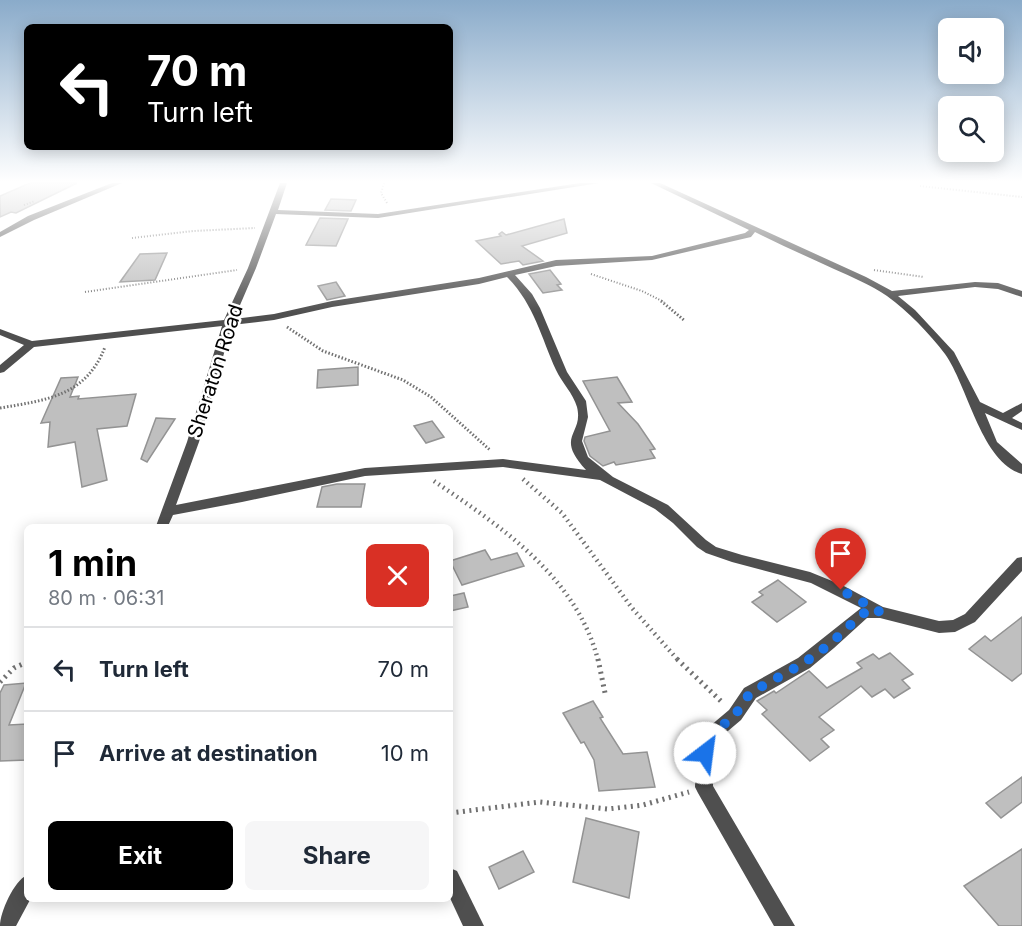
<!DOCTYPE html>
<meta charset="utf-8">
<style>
:root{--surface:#fff;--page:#f6f6f7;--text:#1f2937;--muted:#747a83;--line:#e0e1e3;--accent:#000}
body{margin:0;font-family:Inter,sans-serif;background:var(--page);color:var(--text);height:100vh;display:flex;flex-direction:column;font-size:22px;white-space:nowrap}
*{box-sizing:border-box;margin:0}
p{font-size:20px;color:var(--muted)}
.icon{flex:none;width:33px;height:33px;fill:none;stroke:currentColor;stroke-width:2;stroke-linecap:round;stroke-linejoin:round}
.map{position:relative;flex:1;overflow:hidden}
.sheet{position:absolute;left:24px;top:524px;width:429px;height:378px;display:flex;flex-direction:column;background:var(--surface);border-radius:9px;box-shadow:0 3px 15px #0003}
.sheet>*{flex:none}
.hud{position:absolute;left:24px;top:24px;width:429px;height:126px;border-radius:9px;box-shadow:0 3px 15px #0003;background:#000;color:#fff;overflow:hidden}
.controls{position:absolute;left:938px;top:18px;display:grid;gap:12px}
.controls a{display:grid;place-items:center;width:66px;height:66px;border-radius:9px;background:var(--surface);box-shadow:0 3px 15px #0003;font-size:30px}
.pin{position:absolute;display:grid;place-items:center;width:51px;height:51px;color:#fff;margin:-62px -26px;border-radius:50% 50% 50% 0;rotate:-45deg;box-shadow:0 0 6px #0007}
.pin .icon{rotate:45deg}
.me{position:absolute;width:66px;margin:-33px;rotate:30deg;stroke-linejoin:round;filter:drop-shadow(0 0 4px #0008)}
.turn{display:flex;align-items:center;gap:21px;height:126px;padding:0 24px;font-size:27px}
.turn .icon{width:78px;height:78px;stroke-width:2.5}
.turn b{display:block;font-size:42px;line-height:51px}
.round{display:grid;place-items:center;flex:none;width:63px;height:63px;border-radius:9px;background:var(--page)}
.headline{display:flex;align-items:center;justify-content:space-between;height:102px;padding:0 24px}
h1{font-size:36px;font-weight:700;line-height:45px;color:var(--accent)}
.primary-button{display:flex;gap:12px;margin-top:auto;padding:12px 24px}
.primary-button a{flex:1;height:69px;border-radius:9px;background:var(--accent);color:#fff;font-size:24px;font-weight:700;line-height:69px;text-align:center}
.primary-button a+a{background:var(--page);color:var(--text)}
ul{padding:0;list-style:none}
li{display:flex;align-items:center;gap:18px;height:84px;padding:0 24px;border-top:2px solid var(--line)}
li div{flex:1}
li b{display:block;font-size:22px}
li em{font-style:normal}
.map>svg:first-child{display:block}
</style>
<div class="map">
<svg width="1022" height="926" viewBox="0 0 1022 926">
<rect width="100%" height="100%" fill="#fff"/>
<g fill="#bfbfbf" stroke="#939393" stroke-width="1.5">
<path d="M30,183h47l-61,30 -5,-1 -11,5v-21z"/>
<path d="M331,199l25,1 -5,11 -26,-1z"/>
<path d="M320,218l28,1 -12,27 -30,-1z"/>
<path d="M564,219l3,14 -45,13 21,15 -20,4 -4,-4 -18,3 -25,-23 25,-5 -2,-2 3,-2 4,3z"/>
<path d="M167,253l-12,27 -35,2 20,-28z"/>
<path d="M550,270l11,14 -4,1 5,5 -19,3 -14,-19z"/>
<path d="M336,282l9,14 -18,4 -9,-14z"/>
<path d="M358,367v18l-41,3 1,-18z"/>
<path d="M78,377l-8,20 9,-1 -1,3 58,-5 -9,32 -30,3 10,51 -25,7 -7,-45 -27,5 2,-25 -9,1 20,-45z"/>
<path d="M617,377l15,25 -14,1 20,21 17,25 -5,1 5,8 -39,7 -2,-3 -11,4 -13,-10 -6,-15 1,-4 25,-6 -27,-50z"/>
<path d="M156,418l19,1 -28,43 -6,-3z"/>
<path d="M432,421l12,16 -18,6 -12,-17z"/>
<path d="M337,484h28l-4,23h-44l5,-20z"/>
<path d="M485,550l6,10 26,-7 7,13 -62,19 -12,-24z"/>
<path d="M778,580l28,22 -29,20 -25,-20 11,-7 -4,-3z"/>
<path d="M464,593l4,14 -18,4v-15z"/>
<path d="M1022,617v56l-10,8 -43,-32 16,-13 6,5z"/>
<path d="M890,653l23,21 -11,6 8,8 -16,10 -9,-9 -13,8 -11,-11 -42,31 15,13 -13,9 8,8 -19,14 -48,-47 5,-4 -10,-9 17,-10 2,2 33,-22 18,17 35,-20 -5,-5 16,-9 6,5z"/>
<path d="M26,683l-17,42 18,-1v36l-27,1v-68l4,-8z"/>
<path d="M593,701l10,16 -3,1 23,36 24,-2 8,35 -56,4 -5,-31 -10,-18 -3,1 -18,-30z"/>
<path d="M1022,777v25l-21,16 -15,-15z"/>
<path d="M586,818l53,14 -10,66 -56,-16z"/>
<path d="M1022,849v77h-23l-35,-40z"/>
<path d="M523,851l11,21 -35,17 -10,-22z"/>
</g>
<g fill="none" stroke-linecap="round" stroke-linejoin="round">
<g stroke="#717171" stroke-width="2" stroke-dasharray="1 2" stroke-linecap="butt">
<path d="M384,183l-3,10 6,10"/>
<path d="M920,186l102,11"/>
<path d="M24,205l11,-4"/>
<path d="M132,238l61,-7 62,-3"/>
<path d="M874,270l50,7"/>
<path d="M591,274l51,17 22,11"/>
<path d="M85,292l152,-22"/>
</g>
<g stroke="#717171" stroke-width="3" stroke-dasharray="1.5 2" stroke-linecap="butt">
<path d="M661,301l24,20"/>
<path d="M287,327l36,24 80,29 28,17 59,53"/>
<path d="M0,408c47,-8 86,-12 105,-61"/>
</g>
<g stroke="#717171" stroke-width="4.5" stroke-dasharray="1.5 4" stroke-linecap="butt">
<path d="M523,479l39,34 70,95 46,52"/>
<path d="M434,481c67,46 142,95 164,179"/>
</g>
<g stroke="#717171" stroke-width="5" stroke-dasharray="2 4.5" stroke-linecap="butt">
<path d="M598,659l7,34"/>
<path d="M677,659l46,44"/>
<path d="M0,682l14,-14 13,-6"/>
<path d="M450,813l90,-11 68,7 35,-4 46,-13"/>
</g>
<g fill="#4f4f4f" fill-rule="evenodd">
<path d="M112,183h10l-88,37 -34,17v-5l28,-16z"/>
<path d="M280,183h7l-9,27 100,4 202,-31h19l-221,35 -102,-4 -20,54 -22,51 40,-5 58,-13 147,-23 77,-18 96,-4 93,-23 4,-3 -98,-47h9l206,94 26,14 83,-9 23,1 24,8v6l-24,-8 -23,-2 -77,9 17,14 39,42 26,50 23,11 19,-10v8l-10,7 10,5v7l-37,-17 12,29 25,22v10c-41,-12 -54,-88 -77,-120 -16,-21 -37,-43 -58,-58 -16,-11 -35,-19 -53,-27 -26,-12 -53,-24 -79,-37l-4,5 -99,23 -96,6 -41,9 17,19 8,14 27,64 19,29 2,16 -6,24 6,16 25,20 55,28 38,35 10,7 26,8 68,17 32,13 41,22 56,14 14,-1 12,-6 52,-56 5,-1v14l-47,51 -20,10 -16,1 -59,-15h-13l-33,30 -24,20 -54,30 -15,22 -19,16 -8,17 -1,33 82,140h-21l-76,-133 -3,-6 1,-34 14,-27 19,-16 15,-22 54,-30 63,-50 -50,-25 -79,-21 -26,-9 -9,-6 -24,-24 -18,-14 -55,-29 -97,-13 -138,9 -123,26 -69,13 -5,11h-12l31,-84 35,-116 -188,21 -30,25 -4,1v-8l24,-20 -24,-10v-6l32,12 192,-21 24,-52zM507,277c27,27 34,60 49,93 6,13 17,23 21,37 7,28 -23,28 9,63l-83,-11 -138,9 -189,37 23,-63 33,-117 42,-5 58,-13 147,-23z"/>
<path d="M450,868l7,3 27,55h-21l-13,-28z"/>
<path d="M27,875v23h4l-15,28h-16c0,-14 14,-45 27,-51z"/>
</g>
</g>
<linearGradient id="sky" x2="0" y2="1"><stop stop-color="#8aabca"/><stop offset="0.58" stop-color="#fff"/><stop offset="1" stop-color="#fff" stop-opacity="0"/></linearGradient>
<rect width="1022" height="313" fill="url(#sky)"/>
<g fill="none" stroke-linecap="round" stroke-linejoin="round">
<path stroke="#1a73e8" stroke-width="10" stroke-dasharray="0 18" d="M705,753l11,-22 19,-16 15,-22 54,-30 26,-19 32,-30 7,-3 11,1 -39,-22"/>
</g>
<g text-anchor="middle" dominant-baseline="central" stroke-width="5" stroke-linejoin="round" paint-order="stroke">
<g font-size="20" fill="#000" stroke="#fff">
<text transform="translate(215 371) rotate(-72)">Sheraton Road</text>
</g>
</g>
</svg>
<div class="controls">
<a><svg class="icon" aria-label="sound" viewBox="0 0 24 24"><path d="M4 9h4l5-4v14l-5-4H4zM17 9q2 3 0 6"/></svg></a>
<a><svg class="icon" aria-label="search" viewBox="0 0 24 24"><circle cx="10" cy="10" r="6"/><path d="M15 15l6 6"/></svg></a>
</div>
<div class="pin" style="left:841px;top:590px;background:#d93025"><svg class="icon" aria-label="arrive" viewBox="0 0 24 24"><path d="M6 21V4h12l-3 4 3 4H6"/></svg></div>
<svg class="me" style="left:705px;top:753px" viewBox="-20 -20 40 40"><circle r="19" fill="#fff"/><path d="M0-13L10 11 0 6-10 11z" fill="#1a73e8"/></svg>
<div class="hud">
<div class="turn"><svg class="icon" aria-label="left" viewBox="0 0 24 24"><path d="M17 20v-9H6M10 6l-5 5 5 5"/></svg><div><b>70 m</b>Turn left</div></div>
</div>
<section class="sheet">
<div class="headline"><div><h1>1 min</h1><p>80 m · 06:31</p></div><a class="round" style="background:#d93025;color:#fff"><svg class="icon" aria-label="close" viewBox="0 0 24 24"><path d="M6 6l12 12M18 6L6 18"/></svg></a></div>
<ul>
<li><svg class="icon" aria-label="left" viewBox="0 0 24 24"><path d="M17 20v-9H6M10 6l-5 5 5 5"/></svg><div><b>Turn left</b></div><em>70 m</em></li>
<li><svg class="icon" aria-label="arrive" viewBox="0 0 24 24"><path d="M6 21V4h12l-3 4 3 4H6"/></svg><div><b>Arrive at destination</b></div><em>10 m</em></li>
</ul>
<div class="primary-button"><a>Exit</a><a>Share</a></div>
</section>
</div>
